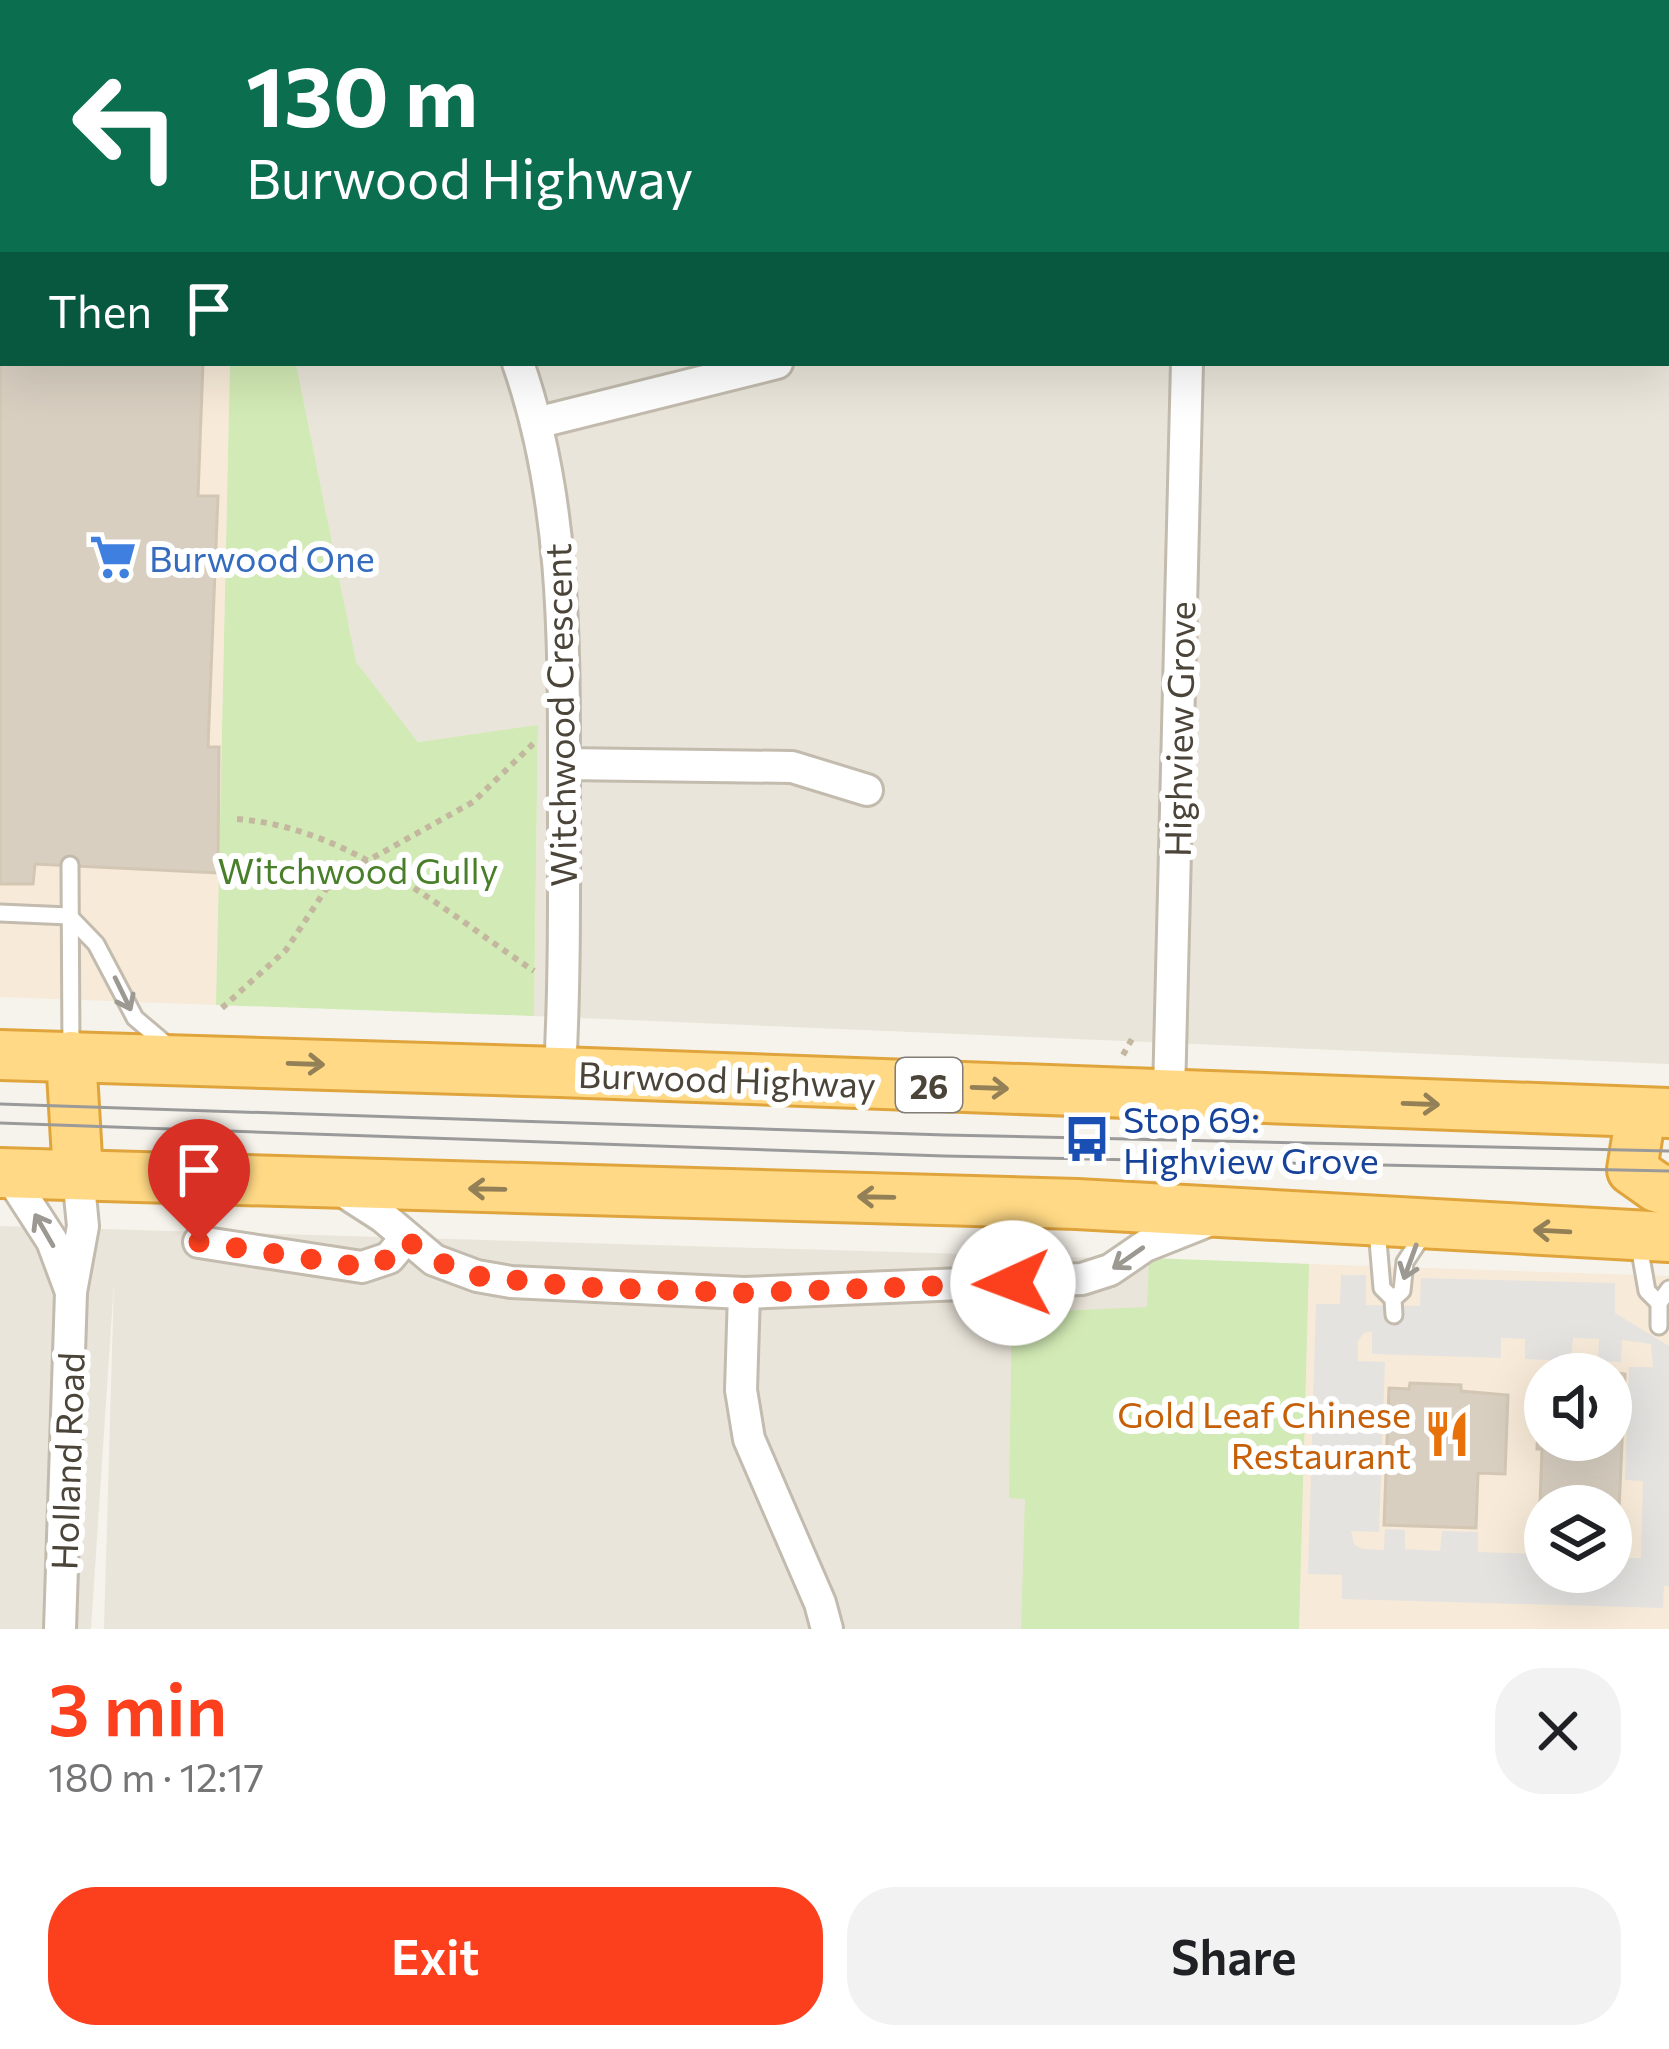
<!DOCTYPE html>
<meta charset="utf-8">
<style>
:root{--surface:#fff;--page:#f2f2f2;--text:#202124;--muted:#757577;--accent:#fc3f1d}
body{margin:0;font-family:Commissioner,sans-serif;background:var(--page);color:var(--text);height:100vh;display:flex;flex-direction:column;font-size:45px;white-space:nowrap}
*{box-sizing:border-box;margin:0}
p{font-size:39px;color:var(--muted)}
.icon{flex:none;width:66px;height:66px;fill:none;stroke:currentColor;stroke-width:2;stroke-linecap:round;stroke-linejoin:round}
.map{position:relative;height:1629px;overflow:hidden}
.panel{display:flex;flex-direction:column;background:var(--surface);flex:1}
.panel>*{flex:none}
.banner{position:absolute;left:0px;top:0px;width:1671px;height:366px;box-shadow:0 12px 48px #0002;background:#0b6e4f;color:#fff;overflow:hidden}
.fabs{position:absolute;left:1524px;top:1353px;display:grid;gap:24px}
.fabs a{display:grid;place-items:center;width:108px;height:108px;border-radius:50%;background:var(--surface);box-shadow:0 12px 48px #0002;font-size:60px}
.pin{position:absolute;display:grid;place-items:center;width:102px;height:102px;color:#fff;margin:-123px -51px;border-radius:50% 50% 50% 0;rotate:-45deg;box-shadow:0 0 12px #0007}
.pin .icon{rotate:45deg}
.me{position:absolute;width:132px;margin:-66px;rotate:268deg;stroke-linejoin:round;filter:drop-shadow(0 0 9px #0008)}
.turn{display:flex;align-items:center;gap:42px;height:252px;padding:0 48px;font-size:54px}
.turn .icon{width:156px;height:156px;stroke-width:2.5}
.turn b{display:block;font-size:84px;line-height:102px}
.then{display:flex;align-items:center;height:114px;padding:0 48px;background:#0003;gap:24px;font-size:45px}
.round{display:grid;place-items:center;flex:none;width:126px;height:126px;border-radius:48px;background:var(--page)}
.overview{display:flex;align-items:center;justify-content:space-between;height:204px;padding:0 48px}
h1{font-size:72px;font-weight:600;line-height:90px;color:var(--accent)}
.button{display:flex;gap:24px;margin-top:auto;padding:24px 48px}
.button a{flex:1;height:138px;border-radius:48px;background:var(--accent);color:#fff;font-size:48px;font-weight:600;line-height:138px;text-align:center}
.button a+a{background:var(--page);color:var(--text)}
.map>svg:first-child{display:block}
</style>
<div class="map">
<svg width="1669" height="1629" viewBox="0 0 1669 1629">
<rect width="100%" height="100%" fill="#f6f3ec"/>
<g fill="#eae5da">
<path d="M0,0h1669v1064l-1135,-48 4,-290 -120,16 -62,-79 -60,-300h1372v-360h-1665v56z"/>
<path d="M0,1226l1309,38 -10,365h-1195l10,-347 -23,347h-91z"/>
</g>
<g fill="#f7ead8" fill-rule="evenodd">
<path d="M0,60l3,303h227l-14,642 -216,-8z"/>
<path d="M1309,1264l360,12v353h-370zM1545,1374h66v66h-66zM1545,1506h66v66h-66z"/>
</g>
<g fill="#d2eab5">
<path d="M230,363h66l60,299 62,80 120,-17 -4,291 -318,-11z"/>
<path d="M1149,1258l160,6 -10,365h-278l4,-130 -16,-1 3,-185 135,-6z"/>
</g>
<path fill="#e5e3e0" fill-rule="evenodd" d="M1341,1275h25v30l54,1 1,-28 194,5v30l54,33v240h-5l-1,22 -321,-9v-24l-34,-1 8,-270h24zM1372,1331v23l129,4v-20l24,1v20l46,2 2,-23 26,1 -1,22 23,1 1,-22 29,4 2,23h-24l-4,113 18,1 -2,77h-27v-21h-3v35h-66v-37l-4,19 -63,-2v-20l-36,-1 -2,20 -35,-2v-19l-20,-1 -1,21 -22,-1 -8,-5 -3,-13 28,1 6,-170 -27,-1v-20l6,-8z"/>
<g fill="#d8cfc1" stroke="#d3c7b4" stroke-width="3" fill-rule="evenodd">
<path d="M0,231l3,132h200l-5,133h20l-10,251h11l-1,126 -183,-9 -2,20h-33z"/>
<path d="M1571,1367l54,7 -7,159h-7v-27h-66v24h-6l3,-81h-5l1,-24h5l2,-54 25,2zM1545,1374h66v66h-66z"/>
<path d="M1410,1383l51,2v6l47,4 -3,79 -27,-1 -2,55 -92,-3 5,-137 20,1z"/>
</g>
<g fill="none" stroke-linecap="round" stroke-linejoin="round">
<defs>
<g id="service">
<path d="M70,865l1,188"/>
<path d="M0,913l69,3 27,28 39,74 32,27"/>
<path d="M1377,1229l5,59 11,11"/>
<path d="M1638,1240l9,51 12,12"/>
<path d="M1394,1315l-1,-16 9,-8 3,-29 20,-30"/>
<path d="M1659,1326v-23l10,-14"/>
</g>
<g id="minor">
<path d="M390,0l1,3"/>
<path d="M1197,3v-3"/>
<path d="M518,363c48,137 46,282 46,425 0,95 1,189 -4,284"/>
<path d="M536,423l241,-60"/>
<path d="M564,764l228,3 75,23"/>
<path d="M1169,1094l18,-731"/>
<path d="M8,1173l44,68 19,51"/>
<path d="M338,1188l45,29 51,43 43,16 34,6 233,11 338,-14 28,-9 35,-24 68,-27"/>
<path d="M199,1242l163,25 27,-9 16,-19"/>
<path d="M744,1293l-3,97 8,49 71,164 7,26"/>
<path d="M60,1629l11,-337 12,-66 -5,-51"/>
</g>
<g id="trunk">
<path d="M0,1055l560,17 1109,41"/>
<path d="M71,1056l7,119"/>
<path d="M1641,1113l-9,57 24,17 13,4"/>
<path d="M0,1173l1077,31 592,33"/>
</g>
</defs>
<use href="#service" stroke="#c2bbae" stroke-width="21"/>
<use href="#minor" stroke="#c2bbae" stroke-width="36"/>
<use href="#trunk" stroke="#e0a43c" stroke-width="54"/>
<g stroke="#c4b79f" stroke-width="6" stroke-dasharray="6 6" stroke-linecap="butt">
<path d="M237,819c112,8 207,92 297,152"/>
<path d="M222,1008l64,-58 40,-61 43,-29 104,-58 62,-60"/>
<path d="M1123,1055l10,-18"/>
</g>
<use href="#service" stroke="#fff" stroke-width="15"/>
<use href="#minor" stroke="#fff" stroke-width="30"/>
<use href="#trunk" stroke="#ffd985" stroke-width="48"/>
<g stroke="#9a9a9a" stroke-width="3">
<path d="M0,1104l945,31 724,16"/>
<path d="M0,1123l944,33 725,15"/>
</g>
</g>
<defs><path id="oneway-shaft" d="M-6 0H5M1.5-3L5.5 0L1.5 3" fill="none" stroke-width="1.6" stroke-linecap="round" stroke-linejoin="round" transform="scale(3)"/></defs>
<g stroke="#9c9892">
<use href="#oneway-shaft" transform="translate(123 994) rotate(64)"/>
<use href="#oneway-shaft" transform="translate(44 1230) rotate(-120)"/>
<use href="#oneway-shaft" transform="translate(1128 1258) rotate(145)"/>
<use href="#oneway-shaft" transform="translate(1410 1262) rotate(110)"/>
</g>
<g stroke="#938057">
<use href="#oneway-shaft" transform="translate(306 1064) rotate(2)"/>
<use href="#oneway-shaft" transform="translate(990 1088) rotate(2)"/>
<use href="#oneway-shaft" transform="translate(1421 1104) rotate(2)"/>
<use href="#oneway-shaft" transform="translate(487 1189) rotate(-179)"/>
<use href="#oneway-shaft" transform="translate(876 1197) rotate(-179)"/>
<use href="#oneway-shaft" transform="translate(1552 1231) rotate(-177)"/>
</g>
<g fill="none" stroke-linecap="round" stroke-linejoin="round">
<path stroke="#fc3f1d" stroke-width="21" stroke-dasharray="0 37.8" d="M199,1242l163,25 22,-6 21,-22 29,21 43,16 105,11 162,6 269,-10"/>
</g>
<defs>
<symbol id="supermarket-bare" viewBox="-9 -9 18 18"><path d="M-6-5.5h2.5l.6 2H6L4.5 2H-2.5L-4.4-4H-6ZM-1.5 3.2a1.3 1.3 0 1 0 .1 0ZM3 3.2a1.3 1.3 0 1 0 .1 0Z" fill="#3f7fe0" stroke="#fff" stroke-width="2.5" paint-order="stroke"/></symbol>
<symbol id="bus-bare" viewBox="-9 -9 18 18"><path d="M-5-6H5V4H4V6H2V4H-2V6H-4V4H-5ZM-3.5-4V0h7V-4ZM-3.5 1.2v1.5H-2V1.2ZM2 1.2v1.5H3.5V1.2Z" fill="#1a4fb4" stroke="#fff" stroke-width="2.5" paint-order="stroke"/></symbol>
<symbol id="restaurant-bare" viewBox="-9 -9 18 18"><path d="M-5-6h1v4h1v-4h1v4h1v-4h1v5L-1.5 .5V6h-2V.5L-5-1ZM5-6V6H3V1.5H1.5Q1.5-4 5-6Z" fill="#e8710a" stroke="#fff" stroke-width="2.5" paint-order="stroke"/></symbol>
</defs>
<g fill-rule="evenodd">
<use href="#supermarket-bare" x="80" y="524" width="66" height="66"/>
<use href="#bus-bare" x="1054" y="1106" width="66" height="66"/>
<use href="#restaurant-bare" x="1414" y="1401" width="66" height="66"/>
</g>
<g text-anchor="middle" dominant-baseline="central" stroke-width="12" stroke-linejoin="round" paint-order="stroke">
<rect fill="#fff" stroke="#817c74" stroke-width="3" x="896" y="1058" width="66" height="54" rx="9"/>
<g font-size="33" font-weight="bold" fill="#4b4439">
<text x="929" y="1085">26</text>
</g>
<g font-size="36" fill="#366cbe" stroke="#fff" text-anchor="start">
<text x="149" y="557">Burwood One</text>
</g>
<g font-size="36" fill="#4b4439" stroke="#fff">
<text transform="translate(559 715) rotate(-91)">Witchwood Crescent</text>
<text transform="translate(1178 729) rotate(-89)">Highview Grove</text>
<text transform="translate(727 1078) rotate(2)">Burwood Highway</text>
<text transform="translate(66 1461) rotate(-88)">Holland Road</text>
</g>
<g font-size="36" fill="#4a7f2a" stroke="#fff">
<text x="358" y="869">Witchwood Gully</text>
</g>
<g font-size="36" fill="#164399" stroke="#fff" text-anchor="start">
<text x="1123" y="1118">Stop 69:<tspan x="1123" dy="41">Highview Grove</tspan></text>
</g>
<g font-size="36" fill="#c56008" stroke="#fff" text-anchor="end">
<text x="1411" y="1413">Gold Leaf Chinese<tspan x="1411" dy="41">Restaurant</tspan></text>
</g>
</g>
</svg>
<div class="fabs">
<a><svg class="icon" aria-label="sound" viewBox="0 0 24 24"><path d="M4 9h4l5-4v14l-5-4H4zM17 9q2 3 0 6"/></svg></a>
<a><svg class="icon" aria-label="layers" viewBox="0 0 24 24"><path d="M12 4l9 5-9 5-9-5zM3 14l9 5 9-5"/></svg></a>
</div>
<div class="pin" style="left:199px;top:1242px;background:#d93025"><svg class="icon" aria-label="arrive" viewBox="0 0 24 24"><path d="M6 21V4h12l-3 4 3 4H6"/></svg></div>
<svg class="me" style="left:1013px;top:1283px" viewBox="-20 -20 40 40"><circle r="19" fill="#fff"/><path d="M0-13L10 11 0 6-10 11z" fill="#fc3f1d"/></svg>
<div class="banner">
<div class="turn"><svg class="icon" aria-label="left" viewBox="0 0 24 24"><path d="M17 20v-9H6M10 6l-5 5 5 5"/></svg><div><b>130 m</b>Burwood Highway</div></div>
<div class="then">Then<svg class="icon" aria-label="arrive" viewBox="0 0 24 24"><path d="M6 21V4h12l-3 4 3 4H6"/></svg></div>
</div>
</div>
<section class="panel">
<div class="overview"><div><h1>3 min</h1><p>180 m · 12:17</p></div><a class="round"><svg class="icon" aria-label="close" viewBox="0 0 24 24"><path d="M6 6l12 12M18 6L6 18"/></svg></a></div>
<div class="button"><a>Exit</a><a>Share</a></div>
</section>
